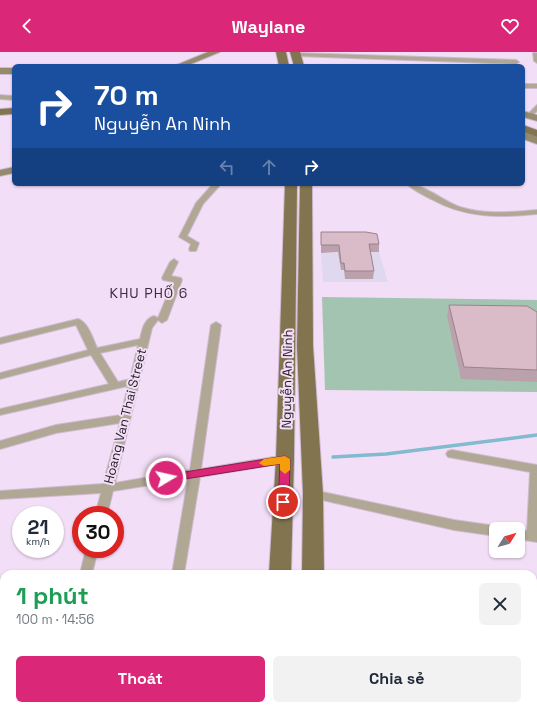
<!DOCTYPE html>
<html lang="vi">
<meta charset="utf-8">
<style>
:root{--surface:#fff;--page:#f2f2f3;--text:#1f2937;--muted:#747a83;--accent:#db2777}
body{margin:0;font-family:"Space Grotesk",sans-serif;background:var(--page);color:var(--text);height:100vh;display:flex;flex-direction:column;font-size:15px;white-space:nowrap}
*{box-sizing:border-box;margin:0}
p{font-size:13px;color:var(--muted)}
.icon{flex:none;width:22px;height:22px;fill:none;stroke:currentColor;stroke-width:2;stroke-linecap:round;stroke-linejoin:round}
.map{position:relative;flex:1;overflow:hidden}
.side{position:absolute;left:0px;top:518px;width:537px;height:140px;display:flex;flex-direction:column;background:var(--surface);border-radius:12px 12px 0 0;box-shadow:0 1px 3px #0004}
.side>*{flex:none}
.top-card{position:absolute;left:12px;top:12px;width:513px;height:122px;border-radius:6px;box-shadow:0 1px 3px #0004;background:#1a4fa0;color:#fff;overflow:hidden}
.needle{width:26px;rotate:53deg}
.buttons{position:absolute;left:489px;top:470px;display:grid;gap:8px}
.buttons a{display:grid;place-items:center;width:36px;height:36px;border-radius:6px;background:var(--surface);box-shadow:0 1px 3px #0004;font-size:20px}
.speed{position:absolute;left:12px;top:454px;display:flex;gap:8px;font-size:20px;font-weight:700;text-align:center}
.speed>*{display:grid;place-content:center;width:52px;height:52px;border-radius:50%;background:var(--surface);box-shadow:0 1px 3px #0004;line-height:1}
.speed small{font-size:10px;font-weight:400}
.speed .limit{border:6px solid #d22;background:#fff;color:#111}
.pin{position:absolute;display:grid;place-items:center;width:34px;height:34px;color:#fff;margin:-17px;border:2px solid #fff;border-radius:50%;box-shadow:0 1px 4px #0007}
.me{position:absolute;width:44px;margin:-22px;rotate:81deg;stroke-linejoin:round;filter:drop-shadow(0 0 3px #0008)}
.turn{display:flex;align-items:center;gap:14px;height:84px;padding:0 16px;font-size:18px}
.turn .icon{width:52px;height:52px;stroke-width:2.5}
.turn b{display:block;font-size:28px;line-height:34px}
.lanes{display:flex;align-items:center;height:38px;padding:0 16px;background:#0003;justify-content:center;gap:20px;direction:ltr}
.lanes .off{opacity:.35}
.round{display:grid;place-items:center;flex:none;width:42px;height:42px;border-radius:6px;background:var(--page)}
.headline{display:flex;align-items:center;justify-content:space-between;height:68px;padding:0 16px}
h1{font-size:24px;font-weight:700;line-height:30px;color:#1e9e55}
.cta{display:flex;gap:8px;margin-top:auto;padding:8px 16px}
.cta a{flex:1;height:46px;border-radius:6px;background:var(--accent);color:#fff;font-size:16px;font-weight:700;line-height:46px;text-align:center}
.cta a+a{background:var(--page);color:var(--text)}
header{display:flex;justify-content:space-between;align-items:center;height:52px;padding:0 16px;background:var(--accent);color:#fff;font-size:18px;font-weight:700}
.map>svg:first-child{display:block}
</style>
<header><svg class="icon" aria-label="back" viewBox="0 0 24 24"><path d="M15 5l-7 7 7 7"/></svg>Waylane<svg class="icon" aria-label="heart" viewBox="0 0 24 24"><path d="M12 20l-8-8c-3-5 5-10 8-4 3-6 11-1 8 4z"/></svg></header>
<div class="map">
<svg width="537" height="658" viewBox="0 0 537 658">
<rect width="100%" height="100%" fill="#f3def7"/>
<path fill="#e0d8ee" d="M379,200l9,30h-65l-2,-29z"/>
<g fill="#a4c4b2">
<path d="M322,245l215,3v92l-212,-2z"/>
<path d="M278,654h45l5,4h-55z"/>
</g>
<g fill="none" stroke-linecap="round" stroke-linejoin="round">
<path stroke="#82bacf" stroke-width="3.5" d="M333,405l53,-3 151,-19"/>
<defs>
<g id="street">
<path d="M297,1l219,7 3,2 -3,2 -221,-8 -1,-1z"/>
<path d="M533,1h4v10l-3,-2z"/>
<rect x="523" y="32" width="14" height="4"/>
<path d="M0,43l14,1v4l-14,-1z"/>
<path d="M537,53v6l-6,6h-4v-2z"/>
<path d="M213,132h8l-18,20 -16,32 12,7 -3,8h-6l-1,-2 2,-5 -12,-7 17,-34z"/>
<path d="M407,132c17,0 36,17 53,23 25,8 52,5 77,3v4c-38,4 -72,4 -106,-15 -8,-4 -18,-9 -24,-15z"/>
<path d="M174,207l4,3 -7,14 10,2 1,2 -15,40 -5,3 -4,-3 -6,8 -37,155 75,-13 21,-145 5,-3 5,3 -20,144 84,-14 4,1 2,3 -2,3 -4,1 -85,14 -16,97h-12l16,-95 -75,12 -6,24h-12l6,-22 -101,6v-8l103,-7 17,-61 -64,10 -56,16v-8l56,-16 65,-10 7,-29 -128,29v-6l109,-25 -18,-29 -91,24v-6l88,-23 -12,-25 -76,19v-6l78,-19c10,3 15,20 19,29l43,-9c2,-9 4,-20 14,-23l4,2 15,-36 -10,-2 -1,-2 8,-16zM138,293l-8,34 -12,3 -18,-29z"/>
<path d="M452,398l85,15v77l-19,-3v-10l9,2 3,-59 -82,-15 -2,-3 2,-3z"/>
<path d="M313,438l141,30 42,6 5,3h-5v7l-42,-6 -145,-33 -2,-3 2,-3z"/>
<path d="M86,497h12l-6,25h-12z"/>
<rect x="0" y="572" width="4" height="12"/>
</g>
<g id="secondary">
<path d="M208,0h12l-34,14h-12z"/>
<rect x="0" y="16" width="14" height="6"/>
<path d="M523,59l14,4v6l-14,-4z"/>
<path d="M523,80l14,5v7l-14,-5z"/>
<path d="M14,115v6l-14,3v-6z"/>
</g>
<g id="primary">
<path d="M276,0h10l3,14h-10z"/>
<path d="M290,0h10l4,14h-10z"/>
<path d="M14,56v6l-14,1v-6z"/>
<path d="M523,73l14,5v7l-14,-5z"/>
<path d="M285,132h12l-3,275 -3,115h-22l7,-115z"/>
<path d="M300,132h12l1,162 10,148 1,80h-22l1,-80 -6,-148z"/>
<path d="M233,654h26l-1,4h-26z"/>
<path d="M335,654h25l1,4h-25z"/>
<path d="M367,654h47l1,4h-47z"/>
</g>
</defs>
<use href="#street" stroke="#cebbd1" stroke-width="2"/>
<use href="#secondary" stroke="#cebbd1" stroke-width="2"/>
<use href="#primary" stroke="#cebbd1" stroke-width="2"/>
<use href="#street" fill="#b0a894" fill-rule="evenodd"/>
<use href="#secondary" fill="#958a6c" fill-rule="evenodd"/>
<use href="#primary" fill="#82744f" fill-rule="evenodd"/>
</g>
<g fill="#bba1ac">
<path d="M321,180l58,12v8h-9l4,19 -1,8h-28l-1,-9h-3l-3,-18 -17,1z"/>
<path d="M449,253l88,7v70l-76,-3 -14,-63z"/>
</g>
<g fill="#dabbc8" stroke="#99838c">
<path d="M321,180h45l11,2 2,10h-10l5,27h-29l-1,-8h-3l-2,-18h-18z"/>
<path d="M449,253l78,1 10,6v58l-73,-3z"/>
<rect x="91" y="654" width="13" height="4"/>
</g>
<path fill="#db2777" stroke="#8e194d" d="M285,404l5,3 -1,43 -6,4 -5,-4 2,-38 -114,18 -5,-4 5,-3z"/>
<path fill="#f59e0b" d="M285,404l5,3v11l-5,4 -5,-4v-6l-16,2 -5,-3 5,-4z"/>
<g text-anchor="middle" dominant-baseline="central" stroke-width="4" stroke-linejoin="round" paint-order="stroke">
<g font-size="13" fill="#231b24" stroke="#f3def7">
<text transform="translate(287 327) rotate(-89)">Nguyễn An Ninh</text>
<text transform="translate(125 364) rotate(-76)">Hoang Van Thai Street</text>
</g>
<g font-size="14" letter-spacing="1" fill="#3c2c3e" stroke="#f3def7">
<text x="149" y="241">KHU PHỐ 6</text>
</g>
</g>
</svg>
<div class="buttons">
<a><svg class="needle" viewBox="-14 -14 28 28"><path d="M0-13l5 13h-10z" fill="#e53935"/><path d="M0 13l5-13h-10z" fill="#747a83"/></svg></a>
</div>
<div class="speed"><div>21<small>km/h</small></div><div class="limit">30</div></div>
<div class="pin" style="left:283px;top:450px;background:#d93025"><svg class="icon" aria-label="arrive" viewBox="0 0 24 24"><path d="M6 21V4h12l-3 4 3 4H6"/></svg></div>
<svg class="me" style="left:166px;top:426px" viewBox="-20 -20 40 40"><circle r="17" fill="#db2777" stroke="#fff" stroke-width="3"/><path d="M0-11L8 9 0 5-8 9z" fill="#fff"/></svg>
<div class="top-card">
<div class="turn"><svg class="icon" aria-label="right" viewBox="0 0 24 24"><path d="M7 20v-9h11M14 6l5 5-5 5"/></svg><div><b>70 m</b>Nguyễn An Ninh</div></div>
<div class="lanes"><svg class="icon off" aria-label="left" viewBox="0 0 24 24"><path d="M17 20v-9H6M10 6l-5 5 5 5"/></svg><svg class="icon off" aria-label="ahead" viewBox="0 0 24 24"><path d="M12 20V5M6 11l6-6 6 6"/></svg><svg class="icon" aria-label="right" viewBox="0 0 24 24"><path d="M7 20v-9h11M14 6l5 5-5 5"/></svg></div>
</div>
<section class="side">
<div class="headline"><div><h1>1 phút</h1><p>100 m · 14:56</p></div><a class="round"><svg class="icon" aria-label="close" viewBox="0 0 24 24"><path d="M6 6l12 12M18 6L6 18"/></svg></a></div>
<div class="cta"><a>Thoát</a><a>Chia sẻ</a></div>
</section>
</div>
